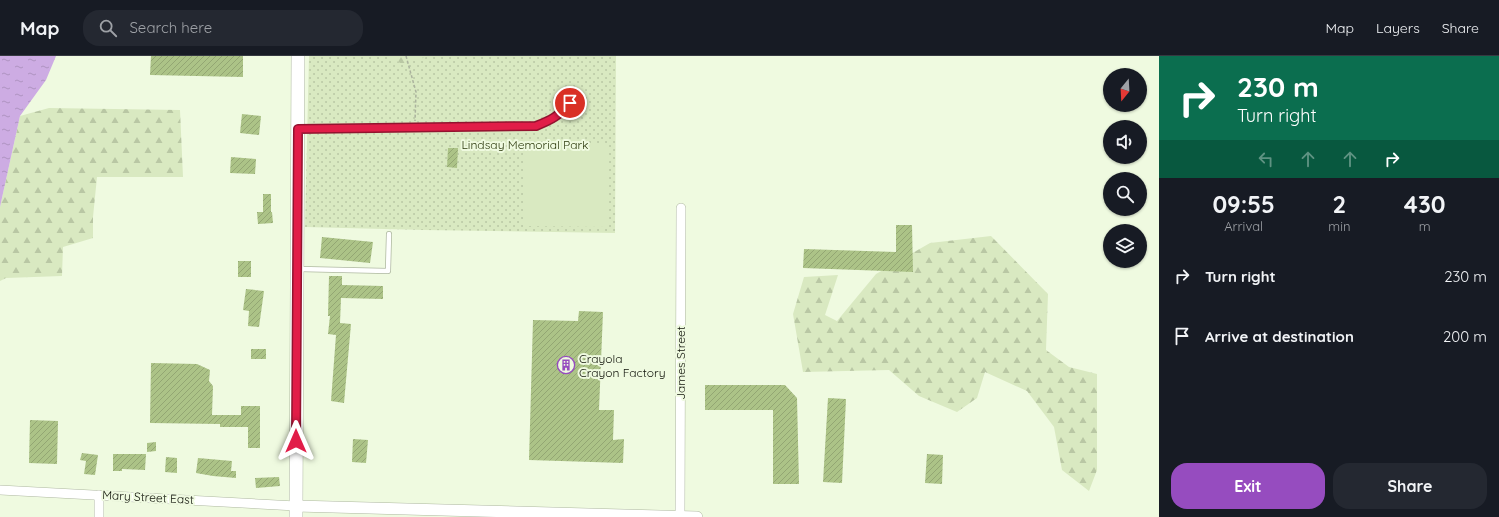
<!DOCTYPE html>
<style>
:root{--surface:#171b24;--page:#242831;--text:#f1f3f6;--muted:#9ea1a6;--line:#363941;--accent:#964cbf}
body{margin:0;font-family:Quicksand,sans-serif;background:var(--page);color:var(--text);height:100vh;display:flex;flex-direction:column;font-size:15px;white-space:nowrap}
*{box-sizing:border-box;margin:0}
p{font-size:13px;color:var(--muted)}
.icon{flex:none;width:22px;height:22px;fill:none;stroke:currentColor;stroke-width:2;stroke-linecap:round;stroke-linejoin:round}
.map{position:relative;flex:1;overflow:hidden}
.panel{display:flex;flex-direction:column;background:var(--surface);width:340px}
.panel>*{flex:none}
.top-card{background:#0b6e4f;color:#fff;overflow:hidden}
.needle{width:26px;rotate:198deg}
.buttons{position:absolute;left:1103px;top:12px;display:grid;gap:8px}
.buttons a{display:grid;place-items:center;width:44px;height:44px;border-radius:50%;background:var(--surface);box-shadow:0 1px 3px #0004;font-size:20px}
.pin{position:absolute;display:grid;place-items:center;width:34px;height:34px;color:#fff;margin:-17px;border:2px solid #fff;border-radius:50%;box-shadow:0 1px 4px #0007}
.me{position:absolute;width:44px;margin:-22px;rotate:0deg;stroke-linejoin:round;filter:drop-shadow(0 0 3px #0008)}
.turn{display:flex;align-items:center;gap:14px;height:84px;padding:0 12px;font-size:18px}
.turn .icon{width:52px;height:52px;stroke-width:2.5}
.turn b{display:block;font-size:28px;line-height:34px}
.lanes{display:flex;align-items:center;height:38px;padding:0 12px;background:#0003;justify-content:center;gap:20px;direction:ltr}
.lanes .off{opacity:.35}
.eta{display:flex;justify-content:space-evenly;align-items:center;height:68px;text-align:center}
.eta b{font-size:24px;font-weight:800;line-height:28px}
.primary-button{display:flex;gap:8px;margin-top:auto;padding:8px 12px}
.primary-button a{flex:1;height:46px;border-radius:16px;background:var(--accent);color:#fff;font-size:16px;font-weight:800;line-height:46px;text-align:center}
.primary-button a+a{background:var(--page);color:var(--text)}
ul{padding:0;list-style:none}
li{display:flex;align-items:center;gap:12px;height:60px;padding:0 12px}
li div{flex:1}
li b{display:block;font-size:15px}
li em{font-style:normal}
header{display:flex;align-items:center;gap:24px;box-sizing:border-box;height:56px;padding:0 20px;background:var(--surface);border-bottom:1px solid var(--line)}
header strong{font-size:19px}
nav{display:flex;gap:22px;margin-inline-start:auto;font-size:14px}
.search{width:280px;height:36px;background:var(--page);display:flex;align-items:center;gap:10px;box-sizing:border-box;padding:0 14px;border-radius:16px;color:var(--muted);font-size:15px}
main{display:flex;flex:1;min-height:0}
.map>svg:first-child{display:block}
</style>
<header>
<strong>Map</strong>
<div class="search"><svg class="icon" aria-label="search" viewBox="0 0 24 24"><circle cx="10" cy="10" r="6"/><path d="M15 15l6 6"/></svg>Search here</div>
<nav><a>Map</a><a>Layers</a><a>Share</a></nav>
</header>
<main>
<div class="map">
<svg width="1159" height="461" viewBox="0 0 1159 461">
<defs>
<pattern id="grass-dots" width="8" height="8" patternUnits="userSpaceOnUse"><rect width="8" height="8" fill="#d9e9c1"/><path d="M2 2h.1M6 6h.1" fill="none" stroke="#b9c7a4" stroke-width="1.8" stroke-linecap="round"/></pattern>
<pattern id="forest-firs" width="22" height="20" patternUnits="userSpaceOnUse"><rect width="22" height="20" fill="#d9e9c1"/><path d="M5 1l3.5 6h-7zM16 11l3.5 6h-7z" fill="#b9c7a4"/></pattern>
<pattern id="water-ripples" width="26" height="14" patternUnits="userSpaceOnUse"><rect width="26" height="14" fill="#cdace3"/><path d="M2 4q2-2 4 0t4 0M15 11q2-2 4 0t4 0" fill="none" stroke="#af93c1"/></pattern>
<pattern id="building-hatch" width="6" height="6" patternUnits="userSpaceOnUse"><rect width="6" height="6" fill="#acc387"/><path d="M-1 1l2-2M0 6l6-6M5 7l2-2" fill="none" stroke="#93a673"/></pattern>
</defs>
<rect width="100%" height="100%" fill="#effae0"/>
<path fill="url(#grass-dots)" d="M309,0h307l-1,177 -191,-3 -119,-3z"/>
<g fill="url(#forest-firs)">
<path d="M388,0h42l-28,8z"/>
<path d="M49,52l131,2 3,67h-86l-4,40v21l-30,9 -1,29 -56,2 -6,3v-74l20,-91z"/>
<path d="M991,180l57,58 -2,56 23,17 28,7v96l-8,21 -27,-21 -8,-43 -27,-36 -42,-19 -8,26 -20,14 -38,-16 -30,-26 -86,2 -10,-58 11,-37 34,-2 -13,40 12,6 39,-47 54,-31z"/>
</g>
<path fill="#d9e9c1" d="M525,87h79l4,3 1,5v76l-84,-1z"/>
<path fill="url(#water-ripples)" d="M0,0h56l-10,24 -26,36 -20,91z"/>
<g fill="url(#building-hatch)">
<path d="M151,0h92v21l-93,-2z"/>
<path d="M242,58l19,2 -2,19 -19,-2z"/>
<path d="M448,92h10l-1,20 -10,-1z"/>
<path d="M231,101l25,2 -1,15 -25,-1z"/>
<path d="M263,138h8v18h1l1,11 -15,1 -1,-12h6z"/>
<path d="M896,169h16l1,47 -110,-4 1,-19 92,3z"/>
<path d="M322,181l51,5 -3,21 -50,-5z"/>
<rect x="238" y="205" width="13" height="16"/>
<path d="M329,220h13v9l41,1v13l-42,-1 -1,25 11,1 -7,79 -13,-2 5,-66 -8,-1 2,-18h-2z"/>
<path d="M246,233l18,2 -5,36 -11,-1 1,-15 -6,-1z"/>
<path d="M579,255l24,1 -4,98h15l-1,30 11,-1 -1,24 -94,-3 4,-140 45,1z"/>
<rect x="251" y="293" width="15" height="10"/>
<path d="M151,307l46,1 13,6 -1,11 4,5 -1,29h29v-9h19v42h-12v-21h-28v-3l-70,-1z"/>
<path d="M705,329h80l12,13 2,86h-26v-74h-68z"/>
<path d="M828,342l18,1 -4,84 -19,-1z"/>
<path d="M30,364l28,1 -1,43 -28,-1z"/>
<path d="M353,383l15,1 -2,23 -14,-1z"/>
<path d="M156,386v9l-9,1v-9z"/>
<path d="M82,397l16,2 -3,20 -11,-1 2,-13 -6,-1z"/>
<path d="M113,398h33l-1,16 -23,-1v2h-9z"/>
<path d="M927,398l16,1 -1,29 -17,-1z"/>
<path d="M166,401l11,1v15l-12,-1z"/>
<path d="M198,402l34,3 -1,10h5v7l-23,-2 -17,-3z"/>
<path d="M279,421l1,9 -24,2 -1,-10z"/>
</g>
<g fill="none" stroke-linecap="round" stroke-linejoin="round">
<defs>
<g id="service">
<path d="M300,73l236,-3c19,-8 29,-13 39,-32"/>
<path d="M299,213l89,2 1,-37"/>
</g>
<g id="minor">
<path d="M0,434l296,16"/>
<path d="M99,461v-22"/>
<path d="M680,461l1,-309"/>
</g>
<path id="tertiary" d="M296,450l401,11"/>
<path id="secondary" d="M296,461l2,-461"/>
</defs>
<use href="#service" stroke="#aeb8a0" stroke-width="6"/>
<use href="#minor" stroke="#aeb8a0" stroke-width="10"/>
<use href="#tertiary" stroke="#aeb8a0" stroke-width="12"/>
<use href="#secondary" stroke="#aeb8a0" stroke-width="14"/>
<path stroke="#aab29d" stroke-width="1.5" stroke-dasharray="3 2" stroke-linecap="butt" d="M406,0l10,36 -1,29"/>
<use href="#service" stroke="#fff" stroke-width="4.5"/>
<use href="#minor" stroke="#fff" stroke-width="9"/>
<use href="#tertiary" stroke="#fff" stroke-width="11"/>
<use href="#secondary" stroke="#fff" stroke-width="13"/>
</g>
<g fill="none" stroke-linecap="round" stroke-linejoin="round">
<defs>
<path id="route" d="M296,385l2,-312 238,-3c15,-6 23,-10 34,-23"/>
</defs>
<use href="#route" stroke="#92132f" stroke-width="10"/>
<use href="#route" stroke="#e11d48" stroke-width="7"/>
</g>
<defs>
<symbol id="building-ring" viewBox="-11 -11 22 22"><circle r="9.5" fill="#effae0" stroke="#964cbf" stroke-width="1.5"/><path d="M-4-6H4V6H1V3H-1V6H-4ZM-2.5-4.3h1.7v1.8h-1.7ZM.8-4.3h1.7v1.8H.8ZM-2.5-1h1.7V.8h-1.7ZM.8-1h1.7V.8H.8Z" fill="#964cbf"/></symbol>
</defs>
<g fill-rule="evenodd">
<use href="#building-ring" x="556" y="299" width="20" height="20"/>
</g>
<g text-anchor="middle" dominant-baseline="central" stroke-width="4" stroke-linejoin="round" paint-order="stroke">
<g font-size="12" fill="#2b390c" stroke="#effae0">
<text x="525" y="88">Lindsay Memorial Park</text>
</g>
<g font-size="12" fill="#0f1209" stroke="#effae0" text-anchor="start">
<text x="579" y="302">Crayola<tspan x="579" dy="14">Crayon Factory</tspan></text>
</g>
<g font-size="12" fill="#0f1209" stroke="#effae0">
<text transform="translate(680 307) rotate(-90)">James Street</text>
<text transform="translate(148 441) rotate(3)">Mary Street East</text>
</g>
</g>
</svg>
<div class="buttons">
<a><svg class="needle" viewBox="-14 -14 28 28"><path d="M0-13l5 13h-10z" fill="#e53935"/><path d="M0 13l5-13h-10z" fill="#9ea1a6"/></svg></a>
<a><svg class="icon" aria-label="sound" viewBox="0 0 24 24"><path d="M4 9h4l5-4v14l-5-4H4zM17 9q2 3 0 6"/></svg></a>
<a><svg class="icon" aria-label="search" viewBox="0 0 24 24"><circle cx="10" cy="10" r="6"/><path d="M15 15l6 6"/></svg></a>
<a><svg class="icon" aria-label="layers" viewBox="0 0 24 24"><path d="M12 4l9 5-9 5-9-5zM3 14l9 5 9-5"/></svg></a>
</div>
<div class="pin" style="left:570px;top:47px;background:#d93025"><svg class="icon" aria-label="arrive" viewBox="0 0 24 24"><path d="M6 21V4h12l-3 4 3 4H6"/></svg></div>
<svg class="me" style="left:296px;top:385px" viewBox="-20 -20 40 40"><path d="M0-17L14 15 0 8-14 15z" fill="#e11d48" stroke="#fff" stroke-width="4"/></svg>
</div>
<section class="panel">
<div class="top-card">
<div class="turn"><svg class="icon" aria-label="right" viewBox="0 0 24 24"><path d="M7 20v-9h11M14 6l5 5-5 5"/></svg><div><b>230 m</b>Turn right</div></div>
<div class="lanes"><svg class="icon off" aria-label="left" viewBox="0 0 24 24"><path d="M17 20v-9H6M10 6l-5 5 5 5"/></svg><svg class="icon off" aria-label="ahead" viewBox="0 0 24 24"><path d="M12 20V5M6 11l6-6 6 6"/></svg><svg class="icon off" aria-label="ahead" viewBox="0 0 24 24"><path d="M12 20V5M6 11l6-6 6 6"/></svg><svg class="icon" aria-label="right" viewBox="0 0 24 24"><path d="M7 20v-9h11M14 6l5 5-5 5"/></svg></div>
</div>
<div class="eta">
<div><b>09:55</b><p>Arrival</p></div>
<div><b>2</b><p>min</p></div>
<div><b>430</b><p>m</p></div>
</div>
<ul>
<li><svg class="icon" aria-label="right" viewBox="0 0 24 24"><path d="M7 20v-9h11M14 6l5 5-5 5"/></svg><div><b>Turn right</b></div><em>230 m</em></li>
<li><svg class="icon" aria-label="arrive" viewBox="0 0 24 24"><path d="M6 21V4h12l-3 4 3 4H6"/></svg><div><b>Arrive at destination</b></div><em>200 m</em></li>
</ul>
<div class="primary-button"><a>Exit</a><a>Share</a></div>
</section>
</main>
